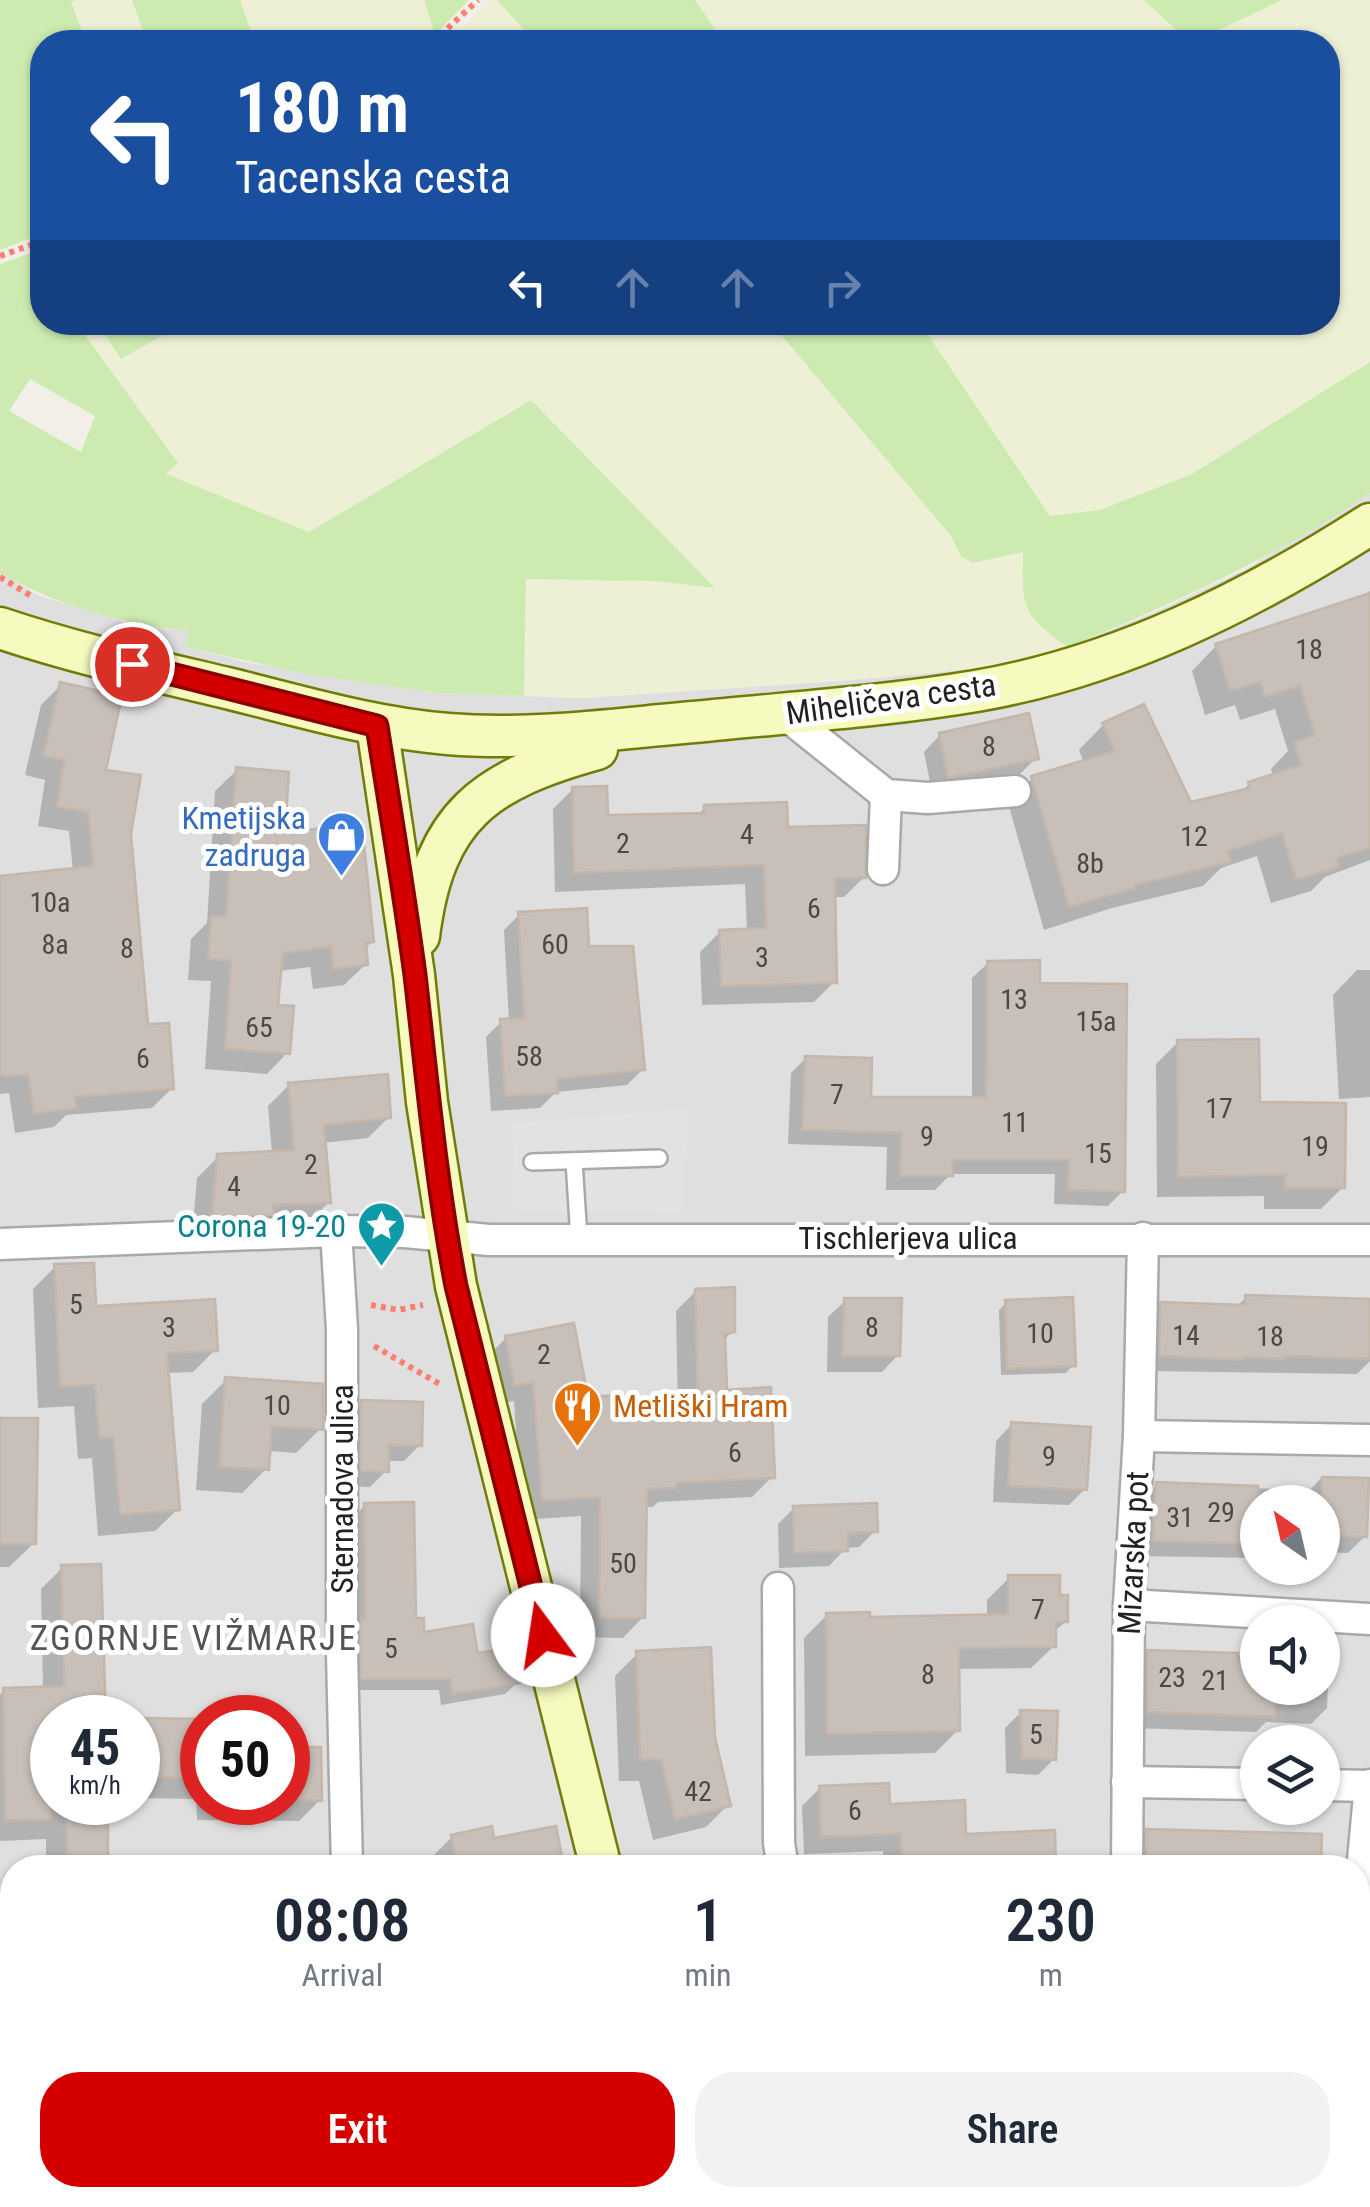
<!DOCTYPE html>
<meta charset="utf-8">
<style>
:root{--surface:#fff;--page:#f2f2f3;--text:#1f2937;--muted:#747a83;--accent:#d40000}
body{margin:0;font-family:"Roboto Condensed",sans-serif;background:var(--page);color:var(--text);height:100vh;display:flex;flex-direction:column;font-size:38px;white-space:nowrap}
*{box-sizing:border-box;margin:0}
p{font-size:32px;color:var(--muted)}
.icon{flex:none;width:55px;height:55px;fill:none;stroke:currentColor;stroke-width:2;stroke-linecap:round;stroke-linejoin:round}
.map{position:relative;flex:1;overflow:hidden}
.sheet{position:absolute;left:0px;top:1855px;width:1370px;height:352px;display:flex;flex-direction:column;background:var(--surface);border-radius:40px 40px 0 0;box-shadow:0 2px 8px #0004}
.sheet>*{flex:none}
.guide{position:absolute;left:30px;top:30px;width:1310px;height:305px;border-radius:40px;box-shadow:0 2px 8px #0004;background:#1a4fa0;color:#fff;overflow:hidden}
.needle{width:65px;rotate:326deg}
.controls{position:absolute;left:1240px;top:1485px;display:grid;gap:20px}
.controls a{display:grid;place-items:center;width:100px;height:100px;border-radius:50%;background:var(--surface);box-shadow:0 2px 8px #0004;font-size:50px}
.speed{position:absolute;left:30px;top:1695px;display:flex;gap:20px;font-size:50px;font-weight:700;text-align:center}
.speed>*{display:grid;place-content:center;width:130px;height:130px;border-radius:50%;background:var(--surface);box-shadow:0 2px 8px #0004;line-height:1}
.speed small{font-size:25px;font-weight:400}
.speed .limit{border:15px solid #d22;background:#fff;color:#111}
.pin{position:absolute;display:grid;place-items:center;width:85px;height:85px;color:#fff;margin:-42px;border:5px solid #fff;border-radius:50%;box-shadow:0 2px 10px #0007}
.me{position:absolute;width:110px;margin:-55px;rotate:346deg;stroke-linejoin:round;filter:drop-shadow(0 0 8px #0008)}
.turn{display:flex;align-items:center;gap:35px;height:210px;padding:0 40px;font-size:45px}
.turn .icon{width:130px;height:130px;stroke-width:2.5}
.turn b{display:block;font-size:70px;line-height:85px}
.lanes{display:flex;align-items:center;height:95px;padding:0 40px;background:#0003;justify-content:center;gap:50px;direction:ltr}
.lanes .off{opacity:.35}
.eta{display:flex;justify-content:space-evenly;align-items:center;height:170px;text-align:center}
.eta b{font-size:60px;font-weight:600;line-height:70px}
.cta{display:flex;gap:20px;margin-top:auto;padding:20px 40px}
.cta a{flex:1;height:115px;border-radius:40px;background:var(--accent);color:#fff;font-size:40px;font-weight:600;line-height:115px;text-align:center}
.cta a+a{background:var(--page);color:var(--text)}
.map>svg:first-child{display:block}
</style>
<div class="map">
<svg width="1370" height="2207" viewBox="0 0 1370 2207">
<rect width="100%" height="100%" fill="#f2efe9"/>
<path fill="#e0dfdf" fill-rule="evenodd" d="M1370,493v1714h-1370v-1634l40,23 99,30 50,5 -3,16 64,16 185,30 148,5 392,-29 93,-22 87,-35 91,-43zM1258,1502h64v66h-64zM1258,1622h64v66h-64zM52,1718h86v84h-86zM202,1718h86v84h-86zM1258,1742h64v66h-64zM12,1868h1346v327h-1346z"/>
<g fill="#eef0d5">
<path d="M76,0h56l15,42h-61l-16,-41z"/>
<path d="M240,0h184l11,35 -10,7h-170z"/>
<path d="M492,0h5l38,42h-88z"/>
<path d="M695,0h449l45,42h-465z"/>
<path d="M1282,0h88v362l-178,112 -92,36 -50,6 -130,-193 408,-1v-280h-134z"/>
<path d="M98,323l24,36 63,-36h586l180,213 10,20 43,1 20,-5 -1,17 14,57 31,21 -93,22 -134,12 -258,17 -58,-2 1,-117 129,2 59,6 -182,-187 -224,132 -143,-58 12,-11 -95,-132z"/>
</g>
<g fill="#cdebb0" fill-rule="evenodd">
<path d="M0,0h76l-5,2 15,40h-44v192l-42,16z"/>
<path d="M132,0h108l15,42h-108z"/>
<path d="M424,0h45l-34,35z"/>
<path d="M497,0h198l29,42h-189z"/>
<path d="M1144,0h138l-88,42h-5z"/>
<path d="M42,249v73l143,1 -64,36 -23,-36 -16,8 96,132 -12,11 143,58 222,-132 184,188 -60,-7 -129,-2 -2,117 -89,-3 -133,-20 -117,-26 4,-16c-67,-7 -131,-25 -189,-58v-309zM30,379l65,37 -14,36 -72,-41z"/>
<path d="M771,323h149l130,193 50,-6 92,-36 178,-112v131c-94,64 -197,111 -302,154 -47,-32 -46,-40 -45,-95l-50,11 -12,-7 -10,-20z"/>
</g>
<path fill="#e2e2e2" d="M690,1108l-8,105 -168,-3 -2,-87z"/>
<g fill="#0003">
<path d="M1370,591v269l-45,17 -14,14 -40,12 -14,-47 -36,12 -18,18 -91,22 -68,22 -36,-127 25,-25 51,-15 -5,-13 24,-25 86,80 51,-12 9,-9 24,-8 -2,-7 17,-18 -13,-42 -35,11 -5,-15 -30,10 -13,-44 24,-25 138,-45z"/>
<path d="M61,685l67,149 17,193 27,61 -20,20 -86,7 -12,12 -39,6 -6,-40 -9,1v-199l73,-24 -4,-40 -31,-5 7,-46 -20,-5 16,-70z"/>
<path d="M940,735l96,23 -16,16 -88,18 -8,-40z"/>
<path d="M237,770l45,65 90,107 -8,7 2,15 -22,21 -31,4 -3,-22 -31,4 -3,36 12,45 -21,22 -62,-5 6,-88 -23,-1 3,-41 16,-16 8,-132z"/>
<path d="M573,789l32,28 92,-1 8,-9 80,22 79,48 -20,20h-11l1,85 -20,20 -112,3 -2,-53 20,-20 27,-1 -2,-47 -190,8 -2,-83z"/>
<path d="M519,915l68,34 56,120 -16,16 -71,7 -16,16 -49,3 -5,-74 15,-15 8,-1 -5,-91z"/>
<path d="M988,963l135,228 -15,15 -54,-2 1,-30h-104l-16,16h-49l1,-43 -99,-3 3,-71 15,-15 62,41 104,1v-122z"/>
<path d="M1357,970h13v127l-31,2 -6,-104z"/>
<path d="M1178,1042l79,63 86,82 -22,22h-57v-13l-107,1 -1,-133z"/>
<path d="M289,1085l100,32 -21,21 -45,5 6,59 -21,21 -116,14 5,-59 21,-21 54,-3 -4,-48z"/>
<path d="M55,1267l39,41 121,42 -22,22 -27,1 12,136 -23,22 -57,5 -6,-78 -14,1 -4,-53 -36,2 -5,-119z"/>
<path d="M696,1291l37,40 -11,11 3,50 47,85 -20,20 -94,5 -5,5h-9l-1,110 -20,21 -43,-1 1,-121 -59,4 -8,-119 -20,3 -8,-46 20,-20 80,62 28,16 64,-3 -2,-102z"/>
<path d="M1246,1297l124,4v60l-13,13 -213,-3 1,-50 16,-16 76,2z"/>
<path d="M845,1301l53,54 -16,17h-55l1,-55z"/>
<path d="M1006,1303l67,62 -7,8 -65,2 -2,-65z"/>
<path d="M226,1380l95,48 -25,25 -28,-2 -2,18 -24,24 -46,-3 6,-86z"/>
<path d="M362,1403l58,42 -16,16h-18v10l-16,16 -24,-1v-67z"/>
<path d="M0,1421l34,122 -25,24h-9z"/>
<path d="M1012,1424l73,65 -16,16 -76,-3 3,-61z"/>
<path d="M1320,1479l47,2 -2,55 -17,17 -26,-1v-50h-64v56l-120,-2 2,-55 17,-16 153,5z"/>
<path d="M365,1505l56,130 54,21 43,26 -13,12 -64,11 -2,-15h-89l3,-172z"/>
<path d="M794,1508l81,23 -16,16 -13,1 -17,18 -50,2 -1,-44z"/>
<path d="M62,1568l42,150h-52v84h53l1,59h92v7h-152v-29l-46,2v-146l4,-5 39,-1 -2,-100z"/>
<path d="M1009,1578l49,20 8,23 -13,12 1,13 -23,22 -75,1 2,61 -23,23 -130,3 -1,-118 23,-23 40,5 120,-3v-17z"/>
<path d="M1148,1653l110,3v32h64v-29h7l-2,49 -16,16 -45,-2 -10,10 -124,-4v-59z"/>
<path d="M637,1654l75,84 16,67 -22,22 -53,13 -14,-59h-20l-4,-105z"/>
<path d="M1021,1712l33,47 -16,16 -32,-2 -1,-45z"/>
<path d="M138,1720l63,1 1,81h86v-52h30l2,50 -21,21 -102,-1 -1,-21 -58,-1z"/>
<path d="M820,1788l67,18 167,62h-170l-1,-17 -79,3 -2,-48z"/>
<path d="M1147,1831l171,37h-187v-21z"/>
<path d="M452,1837l41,4 67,14 -4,4 3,9h-126l-2,-10z"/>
<rect x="0" y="1966" width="12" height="157"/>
<path d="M4,2175h8v20h102v12h-114v-28z"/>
<path d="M297,2195h196v12h-200z"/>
<path d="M1183,2196l117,6v5h-227l7,-6 93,5z"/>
</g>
<g fill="#c7bfb8" stroke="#c4b6ab" stroke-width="2.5">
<path d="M1370,593v255l-34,10 3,9 -43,13 -14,-47 -54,18 3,11 -96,23v3l-66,19 -38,-131 84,-25 -13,-28 42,-19 47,98 59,-14 -2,-6 53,-17 -7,-23 21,-7 -15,-49 -36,11 -4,-15 -30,9 -15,-47z"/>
<path d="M60,682l62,14 -16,74 35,5 -10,59 17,190 21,-1 5,66 -99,8 2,11 -43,6 -6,-39 -28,1v-200l93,-10 -5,-54 -31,-5 7,-47 -21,-4z"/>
<path d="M1029,713l10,46 -91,19 -9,-45z"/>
<path d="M236,767l53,5 -4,60 77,-8 12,118 -8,1 2,22 -35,4 -2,-22 -48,6 -5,52 16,1 -4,48 -65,-5 6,-88 -23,-2 3,-43 15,1z"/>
<path d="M607,786l1,29 96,-2v-8l83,-3 1,25 78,-2v53h-31l2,105 -116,3 -2,-56 47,-2 -2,-63 -190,8 -2,-86z"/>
<path d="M587,908l2,38h44l12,124 -88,9 1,14 -53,3 -5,-77 24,-1 -6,-106z"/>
<path d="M1040,960v23l87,1 -2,208 -57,-2 1,-30h-116v16h-53l1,-43 -99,-3 3,-74 67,2 -1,39h115l1,-136z"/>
<path d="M1259,1039l1,63 86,1 -1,85h-60v-13l-107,2 -1,-137z"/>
<path d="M388,1074l3,44 -67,7 7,78 -58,2 1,10 -62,2 5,-63 77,-4 -6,-67z"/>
<path d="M94,1263l2,43 119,-7 3,52 -51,2 13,157 -60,5 -7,-78 -14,1 -4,-53 -35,2 -6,-123z"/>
<path d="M735,1287v45l-10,2 2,56 44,-3 4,91 -99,5v5l-29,1 -2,129h-46l1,-121 -58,4 -9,-119 -19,4 -9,-50 69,-13 14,74 27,-2 1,18 82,-4 -3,-120z"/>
<path d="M1245,1295l125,4v60l-87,-3 1,3 -40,-2v3l-85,-4 1,-54 85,3z"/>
<path d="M1073,1297l3,69 -69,3 -2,-69z"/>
<path d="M844,1298h58l-2,58h-58z"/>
<path d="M225,1377l98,7v46l-51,-4 -3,44 -50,-3z"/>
<path d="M361,1400l62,2 -1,44 -33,-1v27l-28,-1z"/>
<path d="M0,1418h38l-2,126h-36z"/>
<path d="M1011,1422l80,5 -4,63 -79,-4z"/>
<path d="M1322,1477l47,1 -2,59 -45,-1z"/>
<path d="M1156,1482l102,4v58l-105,-3z"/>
<path d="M414,1502l2,116h8v14l49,-8 5,29 37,-6 5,36 -67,11 -3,-15h-89v-61h4l-1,-115z"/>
<path d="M877,1503l1,29 -30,1v18l-54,2 -1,-47z"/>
<path d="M101,1564l5,154h-56l1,101 -46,2 -2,-133 61,-2 -3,-121z"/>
<path d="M1008,1575h52v20h8v27h-12v25l-97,1 1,83 -133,3 -1,-121 44,-1v5l138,-3z"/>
<path d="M711,1647l4,90 16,69 -56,13 -14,-60 -21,1 -4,-109z"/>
<path d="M1147,1650l91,3v8l20,1v26h18l-1,29 -128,-5z"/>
<path d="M1020,1710l38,1 -2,49 -34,-2z"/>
<path d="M138,1718l64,1v59l-64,-1z"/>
<path d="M288,1747h33l1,54 -34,-1z"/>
<path d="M889,1783l1,21 75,-4 1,34 89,-4 1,38h-154l-2,-34 -79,3 -2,-51z"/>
<path d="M66,1802h42v55l-41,1z"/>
<path d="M492,1826l2,12 62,-12 6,30 -58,12h-47l-6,-33z"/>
<path d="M1146,1829l176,5 -1,34h-175z"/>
</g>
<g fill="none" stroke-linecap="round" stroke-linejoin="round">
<defs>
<g id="lane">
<path d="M574,1161l5,78"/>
<path d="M532,1162l127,-4"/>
<path d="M791,2195l3,12"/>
</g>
<g id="street">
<path d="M785,714l101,81 42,3 87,-7"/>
<path d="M883,869l3,-74"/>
<path d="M336,1231l6,98v324l5,215"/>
<path d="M0,1244l336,-13 69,1 84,8h881"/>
<path d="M1139,1436l231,4"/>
<path d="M778,1588l1,255 4,25"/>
<path d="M1129,1605l241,14"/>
<path d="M1127,1782l131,2"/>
<path d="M1322,1785l48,1"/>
<path d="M1127,1868l2,-263 10,-169 4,-198"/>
<path d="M1358,1914l12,-129"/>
<path d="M0,2141h12"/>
<path d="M1358,2163h12"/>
<path d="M297,2207v-12"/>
</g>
<g id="secondary">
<path d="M0,628c74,25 151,42 227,60 73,18 146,40 221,46 86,7 171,-6 257,-13 90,-9 181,-15 271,-30 141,-24 274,-90 394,-167"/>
<path d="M377,726l37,249 13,127 29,184 145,582"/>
<path d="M419,936c15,-121 66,-156 178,-187"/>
<path d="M683,2195l3,12"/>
</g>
</defs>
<use href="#lane" stroke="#a9a9a9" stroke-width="20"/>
<use href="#street" stroke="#a9a9a9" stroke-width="35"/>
<use href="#secondary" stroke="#707d05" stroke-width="45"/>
<g stroke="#fa8072" stroke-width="6" stroke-dasharray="5 5" stroke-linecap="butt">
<path d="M433,42l45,-42"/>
<path d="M0,256l42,-15"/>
<path d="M0,577l33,20"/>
<path d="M371,1305l27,5 25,-5"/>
<path d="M374,1346l69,40"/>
<path d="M730,2198l9,-3"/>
</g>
<use href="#lane" stroke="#fff" stroke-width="15"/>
<use href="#street" stroke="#fff" stroke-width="30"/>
<use href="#secondary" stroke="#f7fabf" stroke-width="40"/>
</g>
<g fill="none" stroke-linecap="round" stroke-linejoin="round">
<defs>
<path id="route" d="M132,664l245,62c13,83 27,166 38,249 12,104 21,208 41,311l87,349"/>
</defs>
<use href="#route" stroke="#8a0000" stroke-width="25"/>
<use href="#route" stroke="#d40000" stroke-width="18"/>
</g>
<defs>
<symbol id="shop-pin" viewBox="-11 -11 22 30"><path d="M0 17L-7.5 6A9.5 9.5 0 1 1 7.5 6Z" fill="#3f7fe0" stroke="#fff"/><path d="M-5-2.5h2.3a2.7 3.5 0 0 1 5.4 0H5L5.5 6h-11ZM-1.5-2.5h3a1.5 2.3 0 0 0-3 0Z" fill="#fff"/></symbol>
<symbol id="sight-pin" viewBox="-11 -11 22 30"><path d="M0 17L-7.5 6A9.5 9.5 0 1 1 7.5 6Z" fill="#0f9aa8" stroke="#fff"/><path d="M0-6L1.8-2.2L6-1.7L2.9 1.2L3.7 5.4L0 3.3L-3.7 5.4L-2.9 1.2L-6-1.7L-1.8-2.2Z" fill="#fff"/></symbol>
<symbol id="restaurant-pin" viewBox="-11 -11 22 30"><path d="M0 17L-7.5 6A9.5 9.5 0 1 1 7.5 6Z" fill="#e8710a" stroke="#fff"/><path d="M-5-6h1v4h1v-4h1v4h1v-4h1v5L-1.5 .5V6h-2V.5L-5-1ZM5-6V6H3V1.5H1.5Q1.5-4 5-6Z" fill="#fff"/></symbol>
</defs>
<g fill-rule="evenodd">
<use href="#shop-pin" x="314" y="808" width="55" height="75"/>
<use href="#sight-pin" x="354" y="1198" width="55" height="75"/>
<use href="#restaurant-pin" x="550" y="1378" width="55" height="75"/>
</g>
<g text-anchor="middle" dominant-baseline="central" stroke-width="10" stroke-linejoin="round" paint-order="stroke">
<g font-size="28" fill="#4b4948">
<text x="1309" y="649">18</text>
<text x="989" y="746">8</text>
<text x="747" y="834">4</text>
<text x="1194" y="836">12</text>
<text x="623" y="843">2</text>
<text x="1090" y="863">8b</text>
<text x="50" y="902">10a</text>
<text x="814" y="908">6</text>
<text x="55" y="944">8a</text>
<text x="555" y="944">60</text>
<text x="127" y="948">8</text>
<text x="762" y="957">3</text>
<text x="1014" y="999">13</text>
<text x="1096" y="1021">15a</text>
<text x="259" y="1027">65</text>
<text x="529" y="1056">58</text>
<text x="143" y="1058">6</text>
<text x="837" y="1094">7</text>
<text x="1219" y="1108">17</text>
<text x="1015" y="1122">11</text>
<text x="927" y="1136">9</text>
<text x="1315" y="1146">19</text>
<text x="1098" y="1153">15</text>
<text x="311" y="1164">2</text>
<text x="234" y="1186">4</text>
<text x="76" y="1304">5</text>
<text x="169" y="1327">3</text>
<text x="872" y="1327">8</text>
<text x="1040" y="1333">10</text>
<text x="1186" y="1335">14</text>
<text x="1270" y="1336">18</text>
<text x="544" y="1354">2</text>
<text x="277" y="1405">10</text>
<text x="735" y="1452">6</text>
<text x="1049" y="1456">9</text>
<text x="1221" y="1512">29</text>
<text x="1180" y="1517">31</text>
<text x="623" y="1563">50</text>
<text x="1038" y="1609">7</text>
<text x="391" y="1648">5</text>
<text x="928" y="1674">8</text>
<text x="1172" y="1677">23</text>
<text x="1215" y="1680">21</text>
<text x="1036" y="1734">5</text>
<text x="698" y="1791">42</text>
<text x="855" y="1810">6</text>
</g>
<g font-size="32" fill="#222" stroke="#fff">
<text transform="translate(891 699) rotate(-8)">Miheličeva cesta</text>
<text x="908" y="1238">Tischlerjeva ulica</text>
<text transform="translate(342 1489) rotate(-90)">Sternadova ulica</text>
<text transform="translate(1133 1553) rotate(-87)">Mizarska pot</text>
</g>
<g font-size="32" fill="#366cbe" stroke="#fff" text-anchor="end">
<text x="306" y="818">Kmetijska<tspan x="306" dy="37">zadruga</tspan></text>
</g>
<g font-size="32" fill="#0d838f" stroke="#fff" text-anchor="end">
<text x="346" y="1226">Corona 19-20</text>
</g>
<g font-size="32" fill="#c56008" stroke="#fff" text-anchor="start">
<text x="613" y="1406">Metliški Hram</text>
</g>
<g font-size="35" letter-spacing="2.5" fill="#555" stroke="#fff">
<text x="194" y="1638">ZGORNJE VIŽMARJE</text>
</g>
</g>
</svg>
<div class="controls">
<a><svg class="needle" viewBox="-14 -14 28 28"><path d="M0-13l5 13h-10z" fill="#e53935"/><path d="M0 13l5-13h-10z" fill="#747a83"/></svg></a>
<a><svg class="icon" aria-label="sound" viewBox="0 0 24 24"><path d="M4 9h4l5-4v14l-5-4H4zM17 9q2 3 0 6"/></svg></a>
<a><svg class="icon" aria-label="layers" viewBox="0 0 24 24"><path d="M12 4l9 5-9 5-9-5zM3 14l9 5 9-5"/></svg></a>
</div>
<div class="speed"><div>45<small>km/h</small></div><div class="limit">50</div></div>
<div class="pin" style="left:132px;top:664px;background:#d93025"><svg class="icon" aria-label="arrive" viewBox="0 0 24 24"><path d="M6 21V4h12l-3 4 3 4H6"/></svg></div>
<svg class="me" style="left:543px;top:1635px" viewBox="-20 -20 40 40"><circle r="19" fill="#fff"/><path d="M0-13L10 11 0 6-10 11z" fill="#d40000"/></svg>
<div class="guide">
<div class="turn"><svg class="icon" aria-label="left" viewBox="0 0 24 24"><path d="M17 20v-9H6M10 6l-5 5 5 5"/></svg><div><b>180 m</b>Tacenska cesta</div></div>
<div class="lanes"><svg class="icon" aria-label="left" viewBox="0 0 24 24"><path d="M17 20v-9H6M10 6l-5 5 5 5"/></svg><svg class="icon off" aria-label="ahead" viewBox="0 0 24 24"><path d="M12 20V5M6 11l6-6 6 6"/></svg><svg class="icon off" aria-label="ahead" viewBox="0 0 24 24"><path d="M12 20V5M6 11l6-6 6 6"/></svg><svg class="icon off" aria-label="right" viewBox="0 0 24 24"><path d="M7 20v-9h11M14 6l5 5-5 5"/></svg></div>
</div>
<section class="sheet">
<div class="eta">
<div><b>08:08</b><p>Arrival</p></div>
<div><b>1</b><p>min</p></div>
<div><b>230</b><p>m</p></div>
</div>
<div class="cta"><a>Exit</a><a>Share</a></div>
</section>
</div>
